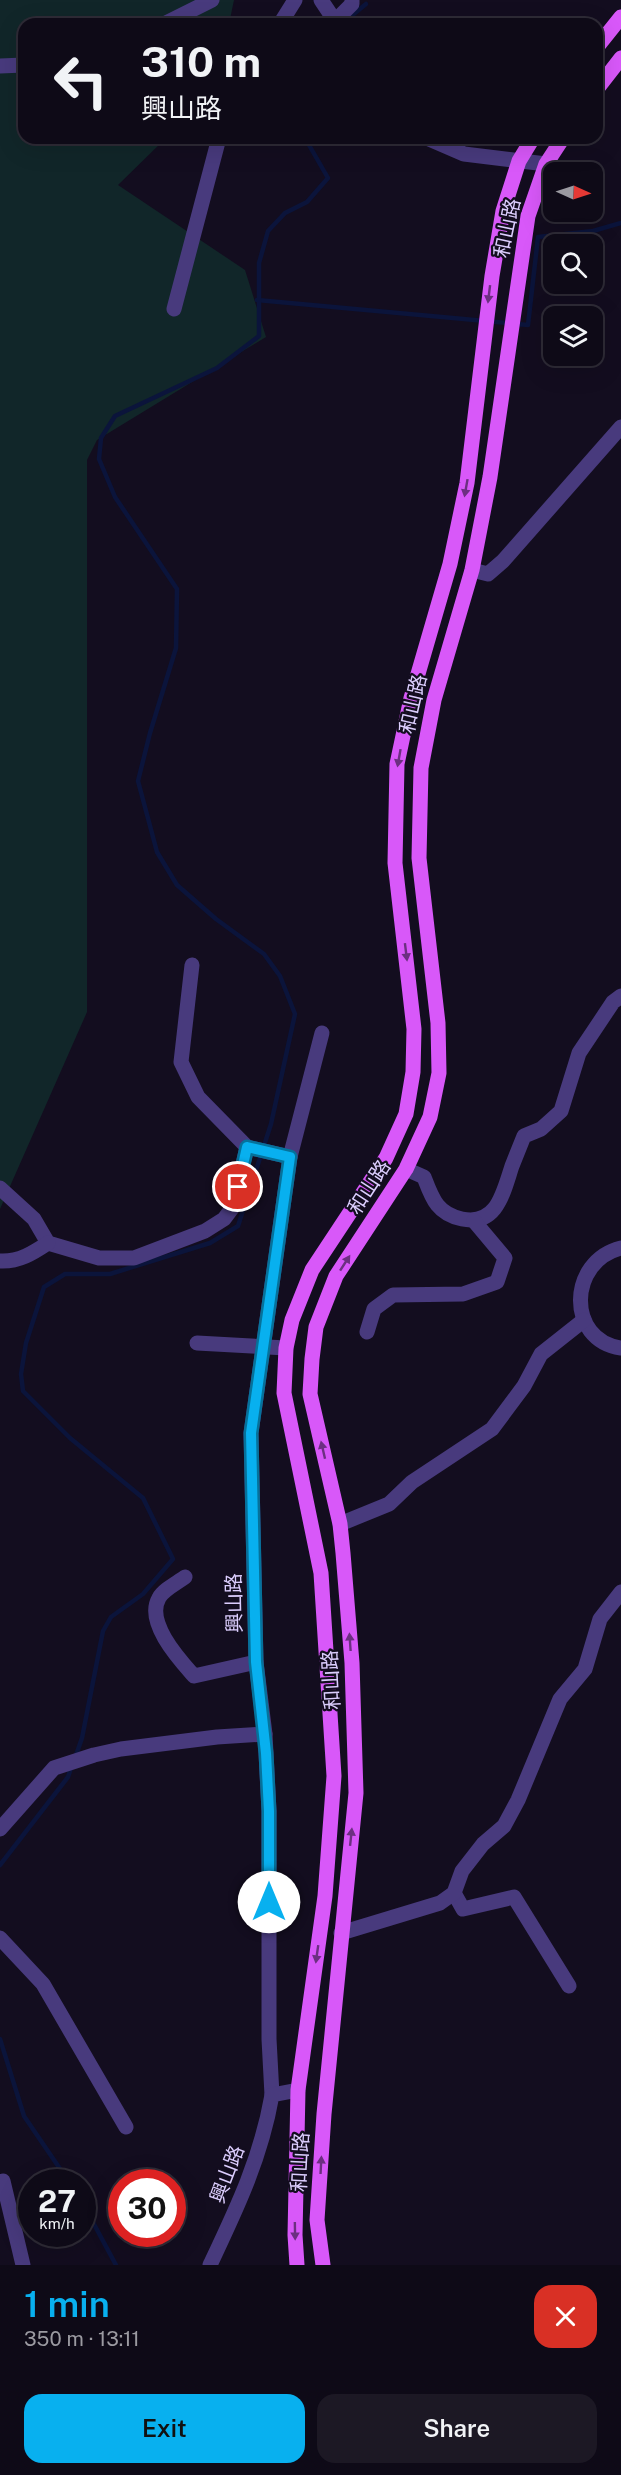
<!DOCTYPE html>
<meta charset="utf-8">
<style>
:root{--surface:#0e0a17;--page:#1c1824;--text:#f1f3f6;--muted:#9b9aa1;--line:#2e2b36;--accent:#08b0ef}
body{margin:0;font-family:"Public Sans","Noto Sans TC",sans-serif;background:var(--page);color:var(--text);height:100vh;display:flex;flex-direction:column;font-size:22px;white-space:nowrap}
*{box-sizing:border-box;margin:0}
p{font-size:20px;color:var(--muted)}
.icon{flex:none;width:33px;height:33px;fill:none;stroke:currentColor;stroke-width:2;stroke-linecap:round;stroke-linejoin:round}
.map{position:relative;height:2265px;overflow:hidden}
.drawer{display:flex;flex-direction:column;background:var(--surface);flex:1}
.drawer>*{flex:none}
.guide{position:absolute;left:18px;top:18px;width:585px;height:126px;border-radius:18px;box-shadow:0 6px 24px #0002,0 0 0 2px var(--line);background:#0e0a17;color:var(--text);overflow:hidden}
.needle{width:39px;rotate:93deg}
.buttons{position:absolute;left:543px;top:162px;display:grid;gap:12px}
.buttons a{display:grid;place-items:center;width:60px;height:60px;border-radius:12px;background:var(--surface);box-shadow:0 6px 24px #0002,0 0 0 2px var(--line);font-size:30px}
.speed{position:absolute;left:18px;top:2169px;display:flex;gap:12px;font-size:30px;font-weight:700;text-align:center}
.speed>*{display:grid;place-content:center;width:78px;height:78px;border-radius:50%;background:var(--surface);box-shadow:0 6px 24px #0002,0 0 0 2px var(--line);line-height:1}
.speed small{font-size:15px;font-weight:400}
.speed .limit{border:9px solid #d22;background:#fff;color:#111}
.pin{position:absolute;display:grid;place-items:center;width:51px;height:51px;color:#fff;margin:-26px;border:3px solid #fff;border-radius:50%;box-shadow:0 2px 6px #0007}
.me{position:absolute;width:66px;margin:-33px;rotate:0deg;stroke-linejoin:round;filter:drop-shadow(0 0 4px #0008)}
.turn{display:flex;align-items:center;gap:21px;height:126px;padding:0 24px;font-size:27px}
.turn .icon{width:78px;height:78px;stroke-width:2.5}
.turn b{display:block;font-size:42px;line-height:51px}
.round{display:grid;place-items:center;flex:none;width:63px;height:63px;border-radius:18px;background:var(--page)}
.headline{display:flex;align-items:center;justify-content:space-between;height:102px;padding:0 24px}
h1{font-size:36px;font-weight:600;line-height:45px;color:var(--accent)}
.button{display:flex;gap:12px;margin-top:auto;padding:12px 24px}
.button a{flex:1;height:69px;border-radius:18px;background:var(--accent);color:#111;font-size:24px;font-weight:600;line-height:69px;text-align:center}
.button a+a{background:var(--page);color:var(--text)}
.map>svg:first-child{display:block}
</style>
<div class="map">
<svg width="621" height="2265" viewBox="0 0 621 2265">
<rect width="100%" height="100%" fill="#130d1f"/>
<path fill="#112629" d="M0,0h234l-5,24h-205v114h142l-48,47 127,85 21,67 -169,103 -10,20v552l-87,197z"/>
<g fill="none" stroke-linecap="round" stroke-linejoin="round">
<g stroke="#0b143b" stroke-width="4.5">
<path d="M344,22l22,-18"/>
<path d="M257,300l271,25 10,-88 55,-6 28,-8"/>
<path d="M75,1758l7,-20 21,-107 8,-14 32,-23 30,-35 -30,-61 -73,-60 -47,-47 -2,-17 5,-31 18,-56 21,-13h45l100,-31 28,-17 33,-102 24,-110 -15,-38 -16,-22 -48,-35 -39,-34 -20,-33 -19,-71 12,-48 26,-85 1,-59 -62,-92 -16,-38 2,-21 14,-22 102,-48 42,-32v-73l9,-32 17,-18 22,-11 21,-24 -23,-40"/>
<path d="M0,1865l68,-88 4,-12"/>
<path d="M0,2039l24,77 45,66"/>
<path d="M82,2202l34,63"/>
</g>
<g stroke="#483a7d" stroke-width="15">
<path d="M321,0l16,24"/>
<path d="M335,21l17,-17v-4"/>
<path d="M164,24l48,-24"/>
<path d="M280,24l15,-24"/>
<path d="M0,66l24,-1"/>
<path d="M427,138l37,16 82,10"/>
<path d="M174,309l45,-171"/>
<path d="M472,570l16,4 15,-13 118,-134"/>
<path d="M247,1147l43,10 -39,276 5,229 9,72 4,77v228l3,56"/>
<path d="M290,1157l32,-124"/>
<path d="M406,1169l18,8c8,21 13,37 38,42 35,7 41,-26 50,-53 4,-10 8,-20 12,-30l17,-7 20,-18 18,-58 34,-51 8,-6"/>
<path d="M0,1188l34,31 14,24 51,15h35l71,-27 19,-12 9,-12 14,-60 -49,-50 -17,-35 11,-97"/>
<path d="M621,1248c-53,13 -55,92 0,100"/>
<path d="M0,1261c19,1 33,-8 48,-18"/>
<path d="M367,1332l7,-23 19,-14 70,-1 34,-12 8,-24 -31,-37"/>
<path d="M197,1343l89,5"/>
<path d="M340,1524l49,-20 23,-22 80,-53 32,-43 17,-32 43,-34"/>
<path d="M185,1577c-8,6 -22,13 -26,21 -14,24 20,61 35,78l62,-14"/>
<path d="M0,1829l54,-61 40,-13 27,-6 96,-12 48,-3"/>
<path d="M454,1893l9,16 51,-12 55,89"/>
<path d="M341,1933l99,-30 14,-10 8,-22 21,-27 21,-18 14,-26 42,-101 25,-30 15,-50 21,-27"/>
<path d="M0,1938l43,46 83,143"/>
<path d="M3,2181l20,84"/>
<path d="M210,2265c27,-57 51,-107 62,-170l26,-5"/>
</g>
<g stroke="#d858f9" stroke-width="15">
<path d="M597,47l24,-30"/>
<path d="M597,89l24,-31"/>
<path d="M297,2265l-2,-30 3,-145 27,-194 9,-120 -13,-203 -37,-180 2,-45 6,-28 20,-50 74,-112 20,-44 7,-42 1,-43 -19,-166 2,-99 14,-66 39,-134 17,-81 25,-207 11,-65 16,-50 14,-23"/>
<path d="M323,2265l-6,-45 7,-106 32,-321 -4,-130 -9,-110 -3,-29 -30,-130 2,-35 4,-32 20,-51 70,-107 24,-52 9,-44 -1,-50 -19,-165 2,-90 13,-68 38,-130 18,-93 38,-261 18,-52 17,-26"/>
</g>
</g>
<defs><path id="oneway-solid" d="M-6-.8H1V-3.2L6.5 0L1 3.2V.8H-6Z" transform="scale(1.5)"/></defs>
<g fill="#6c2f81">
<use href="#oneway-solid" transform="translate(489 294) rotate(97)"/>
<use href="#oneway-solid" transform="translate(466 488) rotate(100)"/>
<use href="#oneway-solid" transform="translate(399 758) rotate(100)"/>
<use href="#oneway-solid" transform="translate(406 952) rotate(83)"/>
<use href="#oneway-solid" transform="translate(345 1263) rotate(-57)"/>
<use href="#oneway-solid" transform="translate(323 1450) rotate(-103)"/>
<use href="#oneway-solid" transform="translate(350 1642) rotate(-94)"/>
<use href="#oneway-solid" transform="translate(351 1837) rotate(-84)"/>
<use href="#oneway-solid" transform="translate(317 1954) rotate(98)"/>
<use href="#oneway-solid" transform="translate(321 2165) rotate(-87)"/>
<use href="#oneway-solid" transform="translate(295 2231) rotate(89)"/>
</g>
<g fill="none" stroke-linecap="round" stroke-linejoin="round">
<defs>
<path id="route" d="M238,1187l9,-40 43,10 -39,276 5,229 10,91 3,58v91"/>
</defs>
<use href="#route" stroke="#05729b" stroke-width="15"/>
<use href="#route" stroke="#08b0ef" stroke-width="10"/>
</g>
<g text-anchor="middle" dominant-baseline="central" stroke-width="4.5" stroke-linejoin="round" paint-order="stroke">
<g font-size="20" fill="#dbcdfd" stroke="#130d1f">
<text transform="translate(507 228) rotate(-78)">和山路</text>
<text transform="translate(413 704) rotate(-77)">和山路</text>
<text transform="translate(369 1187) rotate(-57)">和山路</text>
<text transform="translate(234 1603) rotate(-91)">興山路</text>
<text transform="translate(331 1680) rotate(-93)">和山路</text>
<text transform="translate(300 2162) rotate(-87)">和山路</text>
<text transform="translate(227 2174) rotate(-69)">興山路</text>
</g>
</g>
</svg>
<div class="buttons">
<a><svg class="needle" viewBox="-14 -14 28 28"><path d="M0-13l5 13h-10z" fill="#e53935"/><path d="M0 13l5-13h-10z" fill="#9b9aa1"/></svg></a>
<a><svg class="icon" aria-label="search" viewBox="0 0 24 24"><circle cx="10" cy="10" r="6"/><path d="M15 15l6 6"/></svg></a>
<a><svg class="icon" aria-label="layers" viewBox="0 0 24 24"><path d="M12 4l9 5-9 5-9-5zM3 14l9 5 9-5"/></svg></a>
</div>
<div class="speed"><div>27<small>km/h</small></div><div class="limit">30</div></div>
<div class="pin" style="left:238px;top:1187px;background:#d93025"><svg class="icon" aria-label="arrive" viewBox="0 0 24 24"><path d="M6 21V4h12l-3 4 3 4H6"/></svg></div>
<svg class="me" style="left:269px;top:1902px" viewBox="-20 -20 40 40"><circle r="19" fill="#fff"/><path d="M0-13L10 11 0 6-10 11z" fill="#08b0ef"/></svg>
<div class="guide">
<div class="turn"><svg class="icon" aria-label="left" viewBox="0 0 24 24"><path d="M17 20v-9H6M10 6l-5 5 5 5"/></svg><div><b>310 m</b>興山路</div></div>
</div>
</div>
<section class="drawer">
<div class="headline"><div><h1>1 min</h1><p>350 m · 13:11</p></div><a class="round" style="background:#d93025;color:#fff"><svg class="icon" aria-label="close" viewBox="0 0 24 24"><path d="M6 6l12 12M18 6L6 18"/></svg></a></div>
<div class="button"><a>Exit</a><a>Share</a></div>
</section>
